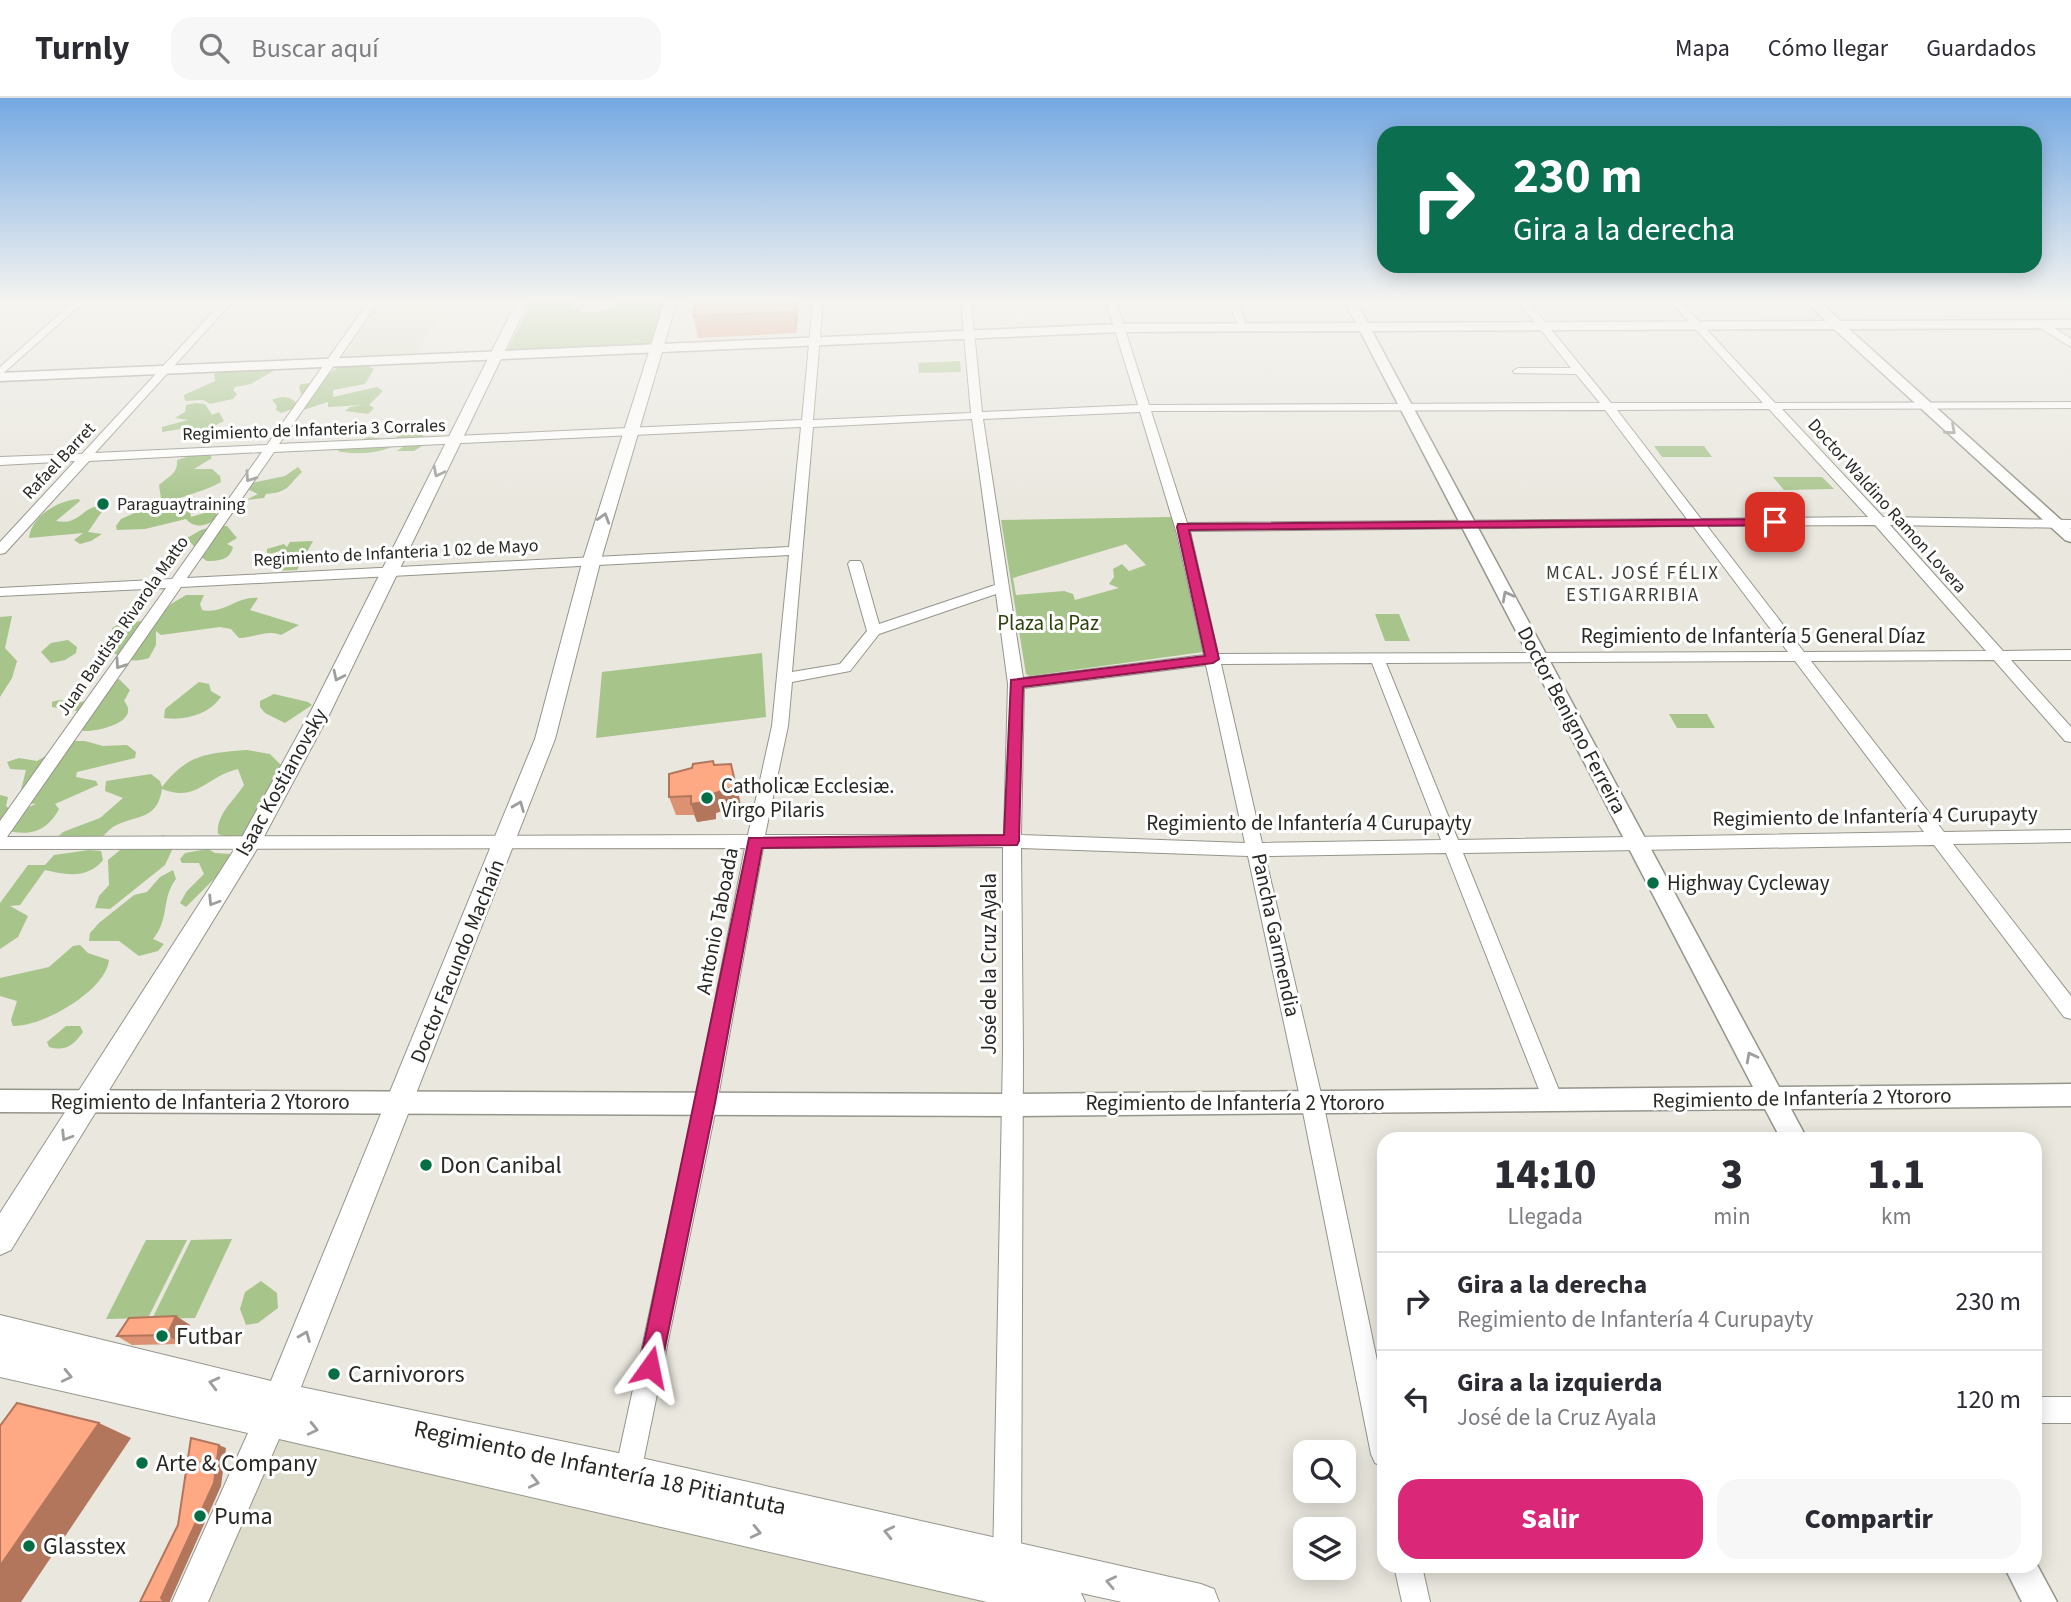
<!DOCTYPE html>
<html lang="es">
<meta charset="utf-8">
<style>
:root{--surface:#fff;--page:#f7f7f7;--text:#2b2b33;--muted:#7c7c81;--line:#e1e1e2;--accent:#db2777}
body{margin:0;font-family:"Source Sans 3",sans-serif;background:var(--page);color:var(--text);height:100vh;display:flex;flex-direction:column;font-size:26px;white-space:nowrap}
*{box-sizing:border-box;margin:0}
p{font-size:23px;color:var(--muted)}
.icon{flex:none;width:38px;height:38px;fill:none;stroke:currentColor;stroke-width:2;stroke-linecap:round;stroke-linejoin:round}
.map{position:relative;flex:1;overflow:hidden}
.side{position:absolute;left:1377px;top:1034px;width:665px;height:441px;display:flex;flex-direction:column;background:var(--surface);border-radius:21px;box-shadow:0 4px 18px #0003}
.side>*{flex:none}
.hud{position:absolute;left:1377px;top:28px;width:665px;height:147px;border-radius:21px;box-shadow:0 4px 18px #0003;background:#0b6e4f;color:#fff;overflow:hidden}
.buttons{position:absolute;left:1293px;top:1342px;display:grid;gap:14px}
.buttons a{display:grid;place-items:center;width:63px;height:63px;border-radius:14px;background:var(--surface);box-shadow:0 4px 18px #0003;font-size:35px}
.pin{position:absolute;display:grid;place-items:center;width:60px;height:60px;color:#fff;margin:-30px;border-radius:14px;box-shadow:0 4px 10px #0006}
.me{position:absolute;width:77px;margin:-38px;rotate:12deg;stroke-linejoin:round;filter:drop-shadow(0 0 5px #0008)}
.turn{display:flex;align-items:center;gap:24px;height:147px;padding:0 21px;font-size:32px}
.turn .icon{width:91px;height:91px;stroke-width:2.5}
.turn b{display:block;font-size:49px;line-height:60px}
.eta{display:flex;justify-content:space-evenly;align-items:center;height:119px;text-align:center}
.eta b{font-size:42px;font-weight:800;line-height:49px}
.action{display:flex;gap:14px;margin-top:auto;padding:14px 21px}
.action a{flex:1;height:80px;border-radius:21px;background:var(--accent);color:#fff;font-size:28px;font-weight:800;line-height:80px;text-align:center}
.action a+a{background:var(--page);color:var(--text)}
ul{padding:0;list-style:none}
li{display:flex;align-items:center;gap:21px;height:98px;padding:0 21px;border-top:2px solid var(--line)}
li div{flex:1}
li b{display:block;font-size:26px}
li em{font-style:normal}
header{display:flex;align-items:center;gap:42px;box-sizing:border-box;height:98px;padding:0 35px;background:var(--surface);border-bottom:2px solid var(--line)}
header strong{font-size:33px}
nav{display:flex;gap:38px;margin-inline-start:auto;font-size:24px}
.search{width:490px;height:63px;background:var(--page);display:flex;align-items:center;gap:18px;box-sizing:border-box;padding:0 24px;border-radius:21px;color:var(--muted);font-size:26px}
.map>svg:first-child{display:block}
</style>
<header>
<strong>Turnly</strong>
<div class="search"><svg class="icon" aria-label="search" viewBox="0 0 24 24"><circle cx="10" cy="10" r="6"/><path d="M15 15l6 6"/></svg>Buscar aquí</div>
<nav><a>Mapa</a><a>Cómo llegar</a><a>Guardados</a></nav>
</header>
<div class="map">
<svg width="2071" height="1504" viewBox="0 0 2071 1504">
<rect width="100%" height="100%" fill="#e9e7de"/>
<g fill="#dedccb">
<path d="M447,205l-31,50 -73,3 35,-50z"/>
<path d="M274,1337l750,167h-822z"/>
</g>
<g fill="#a7c48b" fill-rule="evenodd">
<path d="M532,203h47l-10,8h12l-1,4 27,-2 3,-3 10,-1 -2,-6h46l-12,41 -4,2 -137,6 -3,-1z"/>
<path d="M960,263l1,11 -42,1 -1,-10z"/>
<path d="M363,266l11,5 -9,15 -32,6v7l44,-10 6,4 -14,14 5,3 -6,6 -23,-3 5,-4 13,-2 -35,2v-5l-25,8 -5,-3 -17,6 -5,-3 1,-4 -5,-6c10,-5 18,-4 26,4l5,-4 -4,-13 2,-3 19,-2c13,-16 24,-17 43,-18z"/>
<path d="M267,267l8,5 -24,14 -16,3 -2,3 4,4 -4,5 -23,5 -7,-4 -18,1 -1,-6 31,-14 -1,-8 9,-4z"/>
<path d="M195,305l10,1 7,11 7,-3 5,9 -20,10 -23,-2 -19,3v-5l26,-7 -13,-2 10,-6 1,-7z"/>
<path d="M415,329l8,6 1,12 -10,6h-17l10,-7h-11c-12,10 -45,11 -59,7l31,-14 27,3 4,-7z"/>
<path d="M1654,348h50l8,11h-50z"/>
<path d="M207,353l5,7 -18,11h18l8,7 1,6c-21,12 -44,13 -64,29l7,2 26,-3 1,7 23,-7 3,6c-7,11 -23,13 -31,3l-41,10 -28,1 -1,-4 5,-7 38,-17 2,-3 -2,-14c10,-9 19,-11 18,-25z"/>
<path d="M298,369l4,5c-15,14 -12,20 -36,22l-2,4 -18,2 12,-6 -11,-5 4,-6 34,-7z"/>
<path d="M1773,379h49l12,12 -50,1z"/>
<path d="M79,401l1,2 -24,20c24,5 26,-15 45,-15l2,4 -15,22 14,2 -11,7 -11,3 -6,-4 9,-7 -54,5c2,-22 30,-38 50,-39z"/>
<path d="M1172,419l31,135 -173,24 -4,-2 -25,-154zM1126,446l20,21 -17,6 -7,-7 -9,5 1,8 -5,7 10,4 -44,12 -2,-6 -9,-3 -48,4 -3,-17z"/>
<path d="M215,428h12l10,12 -10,6 6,3c-3,13 -14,14 -26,14l-6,-4 7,-7h-11l-10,-12 14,-8z"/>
<path d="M313,443l-16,29 -24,1 13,-22 -19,6v-6l17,-5 3,3 3,-5z"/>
<path d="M186,497h18l-4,9 2,6c21,5 35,-14 56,-12l-8,12 49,15 -18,10c-15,-6 -26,3 -42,3l-8,-9 -11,-2 -59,8 -5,-4v14l-7,13c-18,6 -28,0 -43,-10l6,-11v-9l9,-5 35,-3 15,-16z"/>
<path d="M1375,516h24l11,27h-25z"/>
<path d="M12,518l-7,32 12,13 -5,17 -12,19v-80z"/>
<path d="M68,542l9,7 -1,6 -11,7 -14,3 -10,-11 10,-9z"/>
<path d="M762,555l4,64 -170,21 6,-66z"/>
<path d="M119,581l11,11 -6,11c18,21 -27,31 -41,30l-3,-3 3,-16 -31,-5v-5c12,-5 21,3 33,-1 12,-4 23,-15 34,-22z"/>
<path d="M199,584l10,2 2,7 10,6c-12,17 -35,24 -57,21l1,-9z"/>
<path d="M274,596l34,8 4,3 -27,18 -20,-10 -5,-6v-6z"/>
<path d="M1669,616h38l8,14h-38z"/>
<path d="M71,643h14l18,5 24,-1 9,7 -1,6 -58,14 -1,5 20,4 2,4 -43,19 4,5c-14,26 -33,27 -59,20v-34l8,2 -2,9 8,7 22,-9 -18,-2 8,-32 -16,-1 -3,-7 12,-4 18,3z"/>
<path d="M247,652l23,4 15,15 -36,75 -31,-10c-2,-20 16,-33 26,-49l-6,-16c-31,7 -41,34 -76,20 -5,33 -27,25 -49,38 -6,4 -11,12 -17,14 -14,4 -32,2 -46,3l13,-12 37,-14 23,-20 -18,-7 1,-10 45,-7 9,7 2,6c25,-33 46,-34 85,-37z"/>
<path d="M164,737l8,15 -7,15 -55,44 -15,-1 4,-12 10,-11 -1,-25 17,-14z"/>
<path d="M208,751l7,4 16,1 -3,11 -42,42 -6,-4 7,-12 17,-17 -5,-11h-17l-2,-4 5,-6z"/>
<path d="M89,752l12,1 2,9c-15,19 -37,15 -58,10l-25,35 -10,1 18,10 -10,21 -18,12v-46l28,-38h17l9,-10z"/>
<path d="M173,772l3,9c-15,19 -6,40 -23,60l11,5 -6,7 -19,5 -20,-15h-30l1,-8 9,-10 35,-28 13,-3 13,-15z"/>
<path d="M80,847l8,8 21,7c-3,31 -67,67 -96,66l-2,-6 6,-19 -17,-5v-18l49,-11 24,-21z"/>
<path d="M66,928h14l3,6c-9,13 -18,20 -34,15l-2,-5z"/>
<path d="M232,1141l-37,79 -43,1 39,-79z"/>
<path d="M146,1142h41l-39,78 -42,1z"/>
<path d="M261,1183l16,12 1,15 -20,15 -12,2 -6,-16 5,-17z"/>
</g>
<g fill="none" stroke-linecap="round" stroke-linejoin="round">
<defs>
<g id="minor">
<path d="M74,203h11l-85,75v-9z"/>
<path d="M223,203h10l-138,152 172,-8 102,-144h10l-100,143 523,-24 11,-119h10l-10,119 158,-7 -10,-112h10l11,111 156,-7 -32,-104h10l33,104 451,-2 -24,-29 -62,-1 -1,-2 5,-3h53l-53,-67h10l83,102h152l-93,-102h10l95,102 296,-1v6l-289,1 101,108 188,3v8l-181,-3 113,126 68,-1v10h-60l60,67v15l-6,-1 -71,-81 -183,1 133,171 127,-2v12l-118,2 118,152v23l-7,-2 -130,-172 -471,8 100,247 -3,7 -7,2 -7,-2 -3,-7 -97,-247 -181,3 58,246 61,292v73l-9,-4 -4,-9 -70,-352 -53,-246 -227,-8 2,204 -2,512 -4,10 -10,4 -10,-4 -4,-10 10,-512v-205l-240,1 -46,255 -77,374 -4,9 -9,4 -9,-4 -4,-9 81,-374 50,-255 -745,1v-28l166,-233 -166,8v-8l172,-9 90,-127 -173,9 -84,92 -5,1v-12l75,-81 -75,4v-8l82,-3zM1769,311l99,108 -167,2 -84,-109zM1605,312l82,109 -500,4 -36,-112zM1140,314l37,122 27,121 -181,23 -40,-259zM972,321l23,166 -116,39 -17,-60 -2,-3h-10l-2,3 19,67 -27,33 -48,8 21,-245zM801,329l-12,120 -602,31 87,-126zM1875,427l111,126 -182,1 -97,-126zM1693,428l95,126 -570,2 -28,-123zM789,457l-17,171 -24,109 -741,2 174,-250zM996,496l12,90 -4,151h-239l23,-109 4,-44 58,-11 29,-37zM1795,563l129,171 -466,8 -72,-177zM1372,565l69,177 -179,3 -41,-179zM1206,567l39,178 -224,-8 3,-147z"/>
<path d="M1228,203h10l9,27 -9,-2z"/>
<path d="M2037,224h8l26,17v8l-34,-21z"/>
<rect x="2035" y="1299" width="36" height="26"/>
<path d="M1394,1468h28l8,36h-28z"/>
</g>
<g id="tertiary">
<path d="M1344,203h12l12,22 458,-2 -21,-20h13l23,20 230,-1v8l-222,1 222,200v13l-6,-2 -231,-211 -462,2 407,756 292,-3v22l-280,3 16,30h-26l-16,-30 -753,7 -1012,-4v-22l1012,4 741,-7 -393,-756 -240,1 -1120,49v-8l1120,-49 236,-1z"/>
<path d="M2035,1463l22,41h-35l-18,-36h31z"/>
</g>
<g id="secondary">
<path d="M517,203h12l-198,410 -71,133 -249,406 -11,5v-42l241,-374 70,-128z"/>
<path d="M665,203h12l-77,262 -45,176 -254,648 327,68 573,129 13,5 5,13h-97l-41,-9 4,9h-98l-708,-163 -71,163h-36l76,-169 -248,-56v-62l271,66 264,-642 47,-176z"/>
</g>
</defs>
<use href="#minor" stroke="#96958c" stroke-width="2"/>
<use href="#tertiary" stroke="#96958c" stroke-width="3"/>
<use href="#secondary" stroke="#96958c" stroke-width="2"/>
<use href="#minor" fill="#fff" fill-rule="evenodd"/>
<use href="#tertiary" fill="#fff" fill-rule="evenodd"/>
<use href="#secondary" fill="#fff" fill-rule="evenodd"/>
</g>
<g fill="#db9172">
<path d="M696,203h102l1,5 -3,27 -98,5 -5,-22z"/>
<path d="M714,667l22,17 5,23 -25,8v6l-19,3 -3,-7h-18l-7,-18z"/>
<path d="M176,1218l14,9 -9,19 -49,1 -15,-9z"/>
</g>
<g fill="#b2765c">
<path d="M794,203h4l1,5 -3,27 -3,-21z"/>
<path d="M731,666l10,41 -25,8v6l-19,3 -6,-18 19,-9z"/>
<path d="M176,1218l14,9 -9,19 -14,-9z"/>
<path d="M99,1325l32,15 -110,164h-21v-36z"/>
<path d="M219,1347l7,3 -5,38 -51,115v1h-6l-3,-4z"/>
</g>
<g fill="#ffa984" stroke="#b2765c" stroke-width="2">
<path d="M696,203h98l-1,11 -100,4z"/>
<path d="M713,663l1,4 17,-1 5,22 -26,9 1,6 -20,3v-8l-22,1v-23l23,-6 1,-4z"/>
<path d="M176,1218l-9,19 -50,1 12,-18z"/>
<path d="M17,1305l82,20 -99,143v-140z"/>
<path d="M191,1340l28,7 -5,38 -53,115 3,4h-24l38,-77z"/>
</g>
<defs><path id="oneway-chevron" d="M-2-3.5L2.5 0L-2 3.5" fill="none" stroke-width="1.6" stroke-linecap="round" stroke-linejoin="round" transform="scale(1.75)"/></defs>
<g stroke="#9e9e9c">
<use href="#oneway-chevron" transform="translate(1951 332) rotate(42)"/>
<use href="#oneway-chevron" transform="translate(438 374) rotate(117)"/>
<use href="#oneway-chevron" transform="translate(250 379) rotate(125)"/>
<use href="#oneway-chevron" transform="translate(604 420) rotate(-73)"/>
<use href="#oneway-chevron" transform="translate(1507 498) rotate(-118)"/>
<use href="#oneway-chevron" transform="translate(120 566) rotate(125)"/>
<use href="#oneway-chevron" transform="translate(338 578) rotate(116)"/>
<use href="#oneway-chevron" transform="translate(519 708) rotate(-68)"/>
<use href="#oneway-chevron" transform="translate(213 803) rotate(122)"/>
<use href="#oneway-chevron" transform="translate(1751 959) rotate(-118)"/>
<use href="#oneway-chevron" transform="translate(66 1038) rotate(122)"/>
<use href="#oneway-chevron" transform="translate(305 1238) rotate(-68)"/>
<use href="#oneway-chevron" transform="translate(67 1278) rotate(13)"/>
<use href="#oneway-chevron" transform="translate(214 1285) rotate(-166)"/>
<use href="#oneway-chevron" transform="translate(313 1331) rotate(13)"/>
<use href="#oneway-chevron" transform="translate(534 1384) rotate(13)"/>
<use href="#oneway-chevron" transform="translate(756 1434) rotate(13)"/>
<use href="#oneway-chevron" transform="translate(889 1434) rotate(-167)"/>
<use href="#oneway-chevron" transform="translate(1111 1484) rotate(-168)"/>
</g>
<linearGradient id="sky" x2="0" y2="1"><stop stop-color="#75a9e3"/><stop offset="0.49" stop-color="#f5f4f0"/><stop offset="1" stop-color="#f5f4f0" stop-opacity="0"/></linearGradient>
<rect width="2071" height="414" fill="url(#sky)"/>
<path fill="#db2777" stroke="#8e194d" stroke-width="2" d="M1775,421l5,1v5l-591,5 30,129 -6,4 -190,24 -4,154 -2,4 -255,3 -47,255 -54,264 -3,8 -8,3 -8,-3 -3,-8 110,-529 255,-3 7,-155 194,-24 -28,-129 1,-3z"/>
<g fill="#056e45" stroke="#fff" stroke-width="2.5">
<circle cx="103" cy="406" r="7"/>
<circle cx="707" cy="700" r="7"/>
<circle cx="1653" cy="785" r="7"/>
<circle cx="426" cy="1067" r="7"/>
<circle cx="162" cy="1238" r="7"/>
<circle cx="334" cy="1276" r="7"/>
<circle cx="142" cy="1365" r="7"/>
<circle cx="200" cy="1418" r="7"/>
<circle cx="29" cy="1448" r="7"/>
</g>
<g text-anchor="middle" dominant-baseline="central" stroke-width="6" stroke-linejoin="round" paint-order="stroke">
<g font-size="18" fill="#272723" stroke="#fff">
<text transform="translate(314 332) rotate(-2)">Regimiento de Infanteria 3 Corrales</text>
<text transform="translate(59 363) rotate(-47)">Rafael Barret</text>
<text transform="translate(1887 408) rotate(48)">Doctor Waldino Ramon Lovera</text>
<text transform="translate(396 455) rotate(-3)">Regimiento de Infanteria 1 02 de Mayo</text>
<text transform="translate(123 528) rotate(-55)">Juan Bautista Rivarola Matto</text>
</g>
<g font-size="18" fill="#272723" stroke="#fff" text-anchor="start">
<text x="117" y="406">Paraguaytraining</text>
</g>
<g font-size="19" letter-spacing="2" fill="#414038" stroke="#fff">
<text x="1633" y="475">MCAL. JOSÉ FÉLIX<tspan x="1633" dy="22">ESTIGARRIBIA</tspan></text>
</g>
<g font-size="21" fill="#2b430a" stroke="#fff">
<text x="1048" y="525">Plaza la Paz</text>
</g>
<g font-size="21" fill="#272723" stroke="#fff">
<text x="1753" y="538">Regimiento de Infantería 5 General Díaz</text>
<text transform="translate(1572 622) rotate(62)">Doctor Benigno Ferreira</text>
<text transform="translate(281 684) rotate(-61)">Isaac Kostianovsky</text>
<text transform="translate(1875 718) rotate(-1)">Regimiento de Infantería 4 Curupayty</text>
<text x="1309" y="725">Regimiento de Infantería 4 Curupayty</text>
<text transform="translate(717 823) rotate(-79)">Antonio Taboada</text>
<text transform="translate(1276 837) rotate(78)">Pancha Garmendia</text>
<text transform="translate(457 863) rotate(-68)">Doctor Facundo Machaín</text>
<text transform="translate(989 866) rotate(-90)">José de la Cruz Ayala</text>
<text transform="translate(1802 1000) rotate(-1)">Regimiento de Infantería 2 Ytororo</text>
<text x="200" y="1004">Regimiento de Infanteria 2 Ytororo</text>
<text x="1235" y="1005">Regimiento de Infantería 2 Ytororo</text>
</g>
<g font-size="21" fill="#272723" stroke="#fff" text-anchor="start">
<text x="721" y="688">Catholicæ Ecclesiæ.<tspan x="721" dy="24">Virgo Pilaris</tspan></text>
<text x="1667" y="785">Highway Cycleway</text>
</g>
<g font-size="24" fill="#272723" stroke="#fff" text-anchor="start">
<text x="440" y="1067">Don Canibal</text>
<text x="176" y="1238">Futbar</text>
<text x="348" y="1276">Carnivorors</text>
<text x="156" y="1365">Arte &amp; Company</text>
<text x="214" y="1418">Puma</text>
<text x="43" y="1448">Glasstex</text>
</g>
<g font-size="24" fill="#272723" stroke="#fff">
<text transform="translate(600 1370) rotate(12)">Regimiento de Infantería 18 Pitiantuta</text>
</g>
</g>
</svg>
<div class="buttons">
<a><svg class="icon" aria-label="search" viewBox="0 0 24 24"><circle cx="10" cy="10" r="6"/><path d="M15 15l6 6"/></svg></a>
<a><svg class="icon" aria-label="layers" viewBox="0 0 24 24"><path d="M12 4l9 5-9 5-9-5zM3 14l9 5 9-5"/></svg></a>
</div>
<div class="pin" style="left:1775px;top:424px;background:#d93025"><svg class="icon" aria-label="arrive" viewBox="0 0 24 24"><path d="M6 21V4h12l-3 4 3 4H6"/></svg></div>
<svg class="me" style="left:650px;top:1269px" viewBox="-20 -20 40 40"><path d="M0-17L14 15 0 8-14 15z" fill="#db2777" stroke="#fff" stroke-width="4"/></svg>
<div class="hud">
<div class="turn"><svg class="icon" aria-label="right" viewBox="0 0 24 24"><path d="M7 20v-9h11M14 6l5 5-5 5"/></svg><div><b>230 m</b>Gira a la derecha</div></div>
</div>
<section class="side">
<div class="eta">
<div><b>14:10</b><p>Llegada</p></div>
<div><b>3</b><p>min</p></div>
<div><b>1.1</b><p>km</p></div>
</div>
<ul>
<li><svg class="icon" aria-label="right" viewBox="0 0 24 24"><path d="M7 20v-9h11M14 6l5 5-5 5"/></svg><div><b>Gira a la derecha</b><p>Regimiento de Infantería 4 Curupayty</p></div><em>230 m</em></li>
<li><svg class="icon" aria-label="left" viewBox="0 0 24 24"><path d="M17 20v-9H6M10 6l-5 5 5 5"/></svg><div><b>Gira a la izquierda</b><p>José de la Cruz Ayala</p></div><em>120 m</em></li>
</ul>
<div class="action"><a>Salir</a><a>Compartir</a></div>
</section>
</div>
